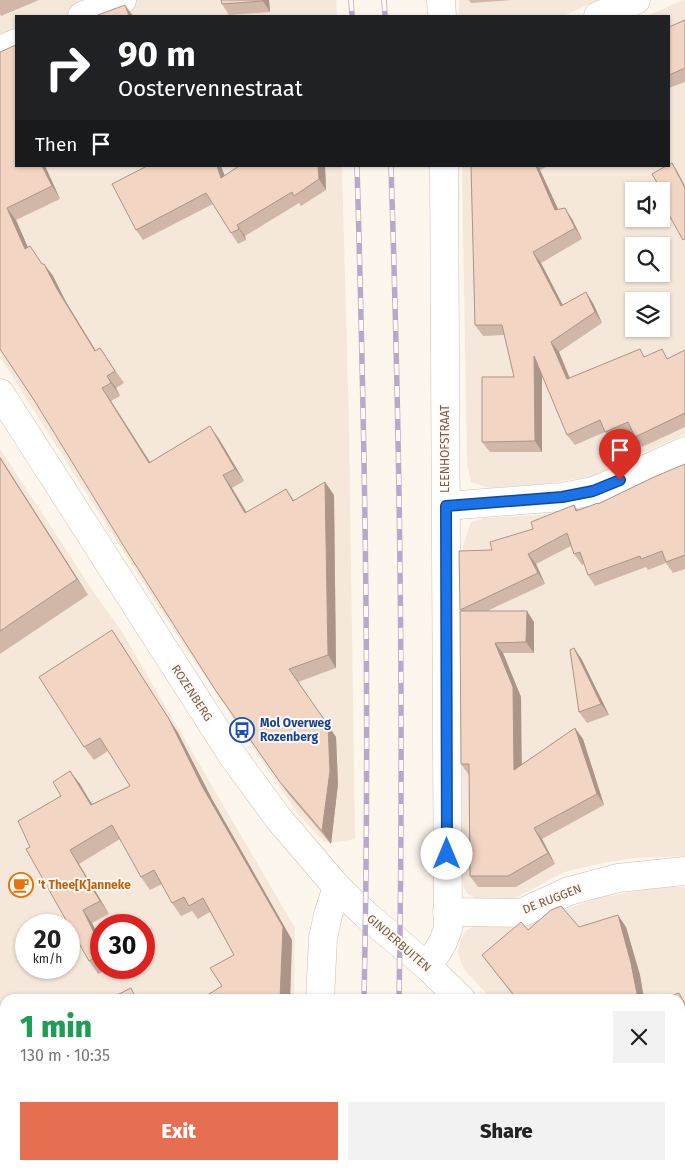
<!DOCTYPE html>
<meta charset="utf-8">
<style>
:root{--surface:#fff;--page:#f2f2f2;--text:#222;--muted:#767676;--accent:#e76f51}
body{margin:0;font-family:"Fira Sans",sans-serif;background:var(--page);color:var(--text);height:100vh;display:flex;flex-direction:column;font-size:19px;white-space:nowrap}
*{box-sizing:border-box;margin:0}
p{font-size:16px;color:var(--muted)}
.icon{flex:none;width:28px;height:28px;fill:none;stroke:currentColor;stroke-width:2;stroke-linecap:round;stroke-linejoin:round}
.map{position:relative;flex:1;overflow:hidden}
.details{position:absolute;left:0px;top:994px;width:685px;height:176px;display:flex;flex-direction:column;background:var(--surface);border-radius:15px 15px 0 0;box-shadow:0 1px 4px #0004}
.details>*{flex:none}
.top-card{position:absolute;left:15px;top:15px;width:655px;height:152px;border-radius:0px;box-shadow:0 1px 4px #0004;background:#202124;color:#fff;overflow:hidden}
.fabs{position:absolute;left:625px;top:182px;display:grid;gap:10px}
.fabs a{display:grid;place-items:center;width:45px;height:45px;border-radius:0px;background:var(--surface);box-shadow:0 1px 4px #0004;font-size:25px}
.speed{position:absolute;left:15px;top:914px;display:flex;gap:10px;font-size:25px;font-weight:700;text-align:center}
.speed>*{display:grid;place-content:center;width:65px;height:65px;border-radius:50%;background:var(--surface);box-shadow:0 1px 4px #0004;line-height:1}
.speed small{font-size:12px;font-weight:400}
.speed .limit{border:8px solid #d22;background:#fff;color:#111}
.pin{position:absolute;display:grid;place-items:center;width:42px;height:42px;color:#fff;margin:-51px -21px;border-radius:50% 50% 50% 0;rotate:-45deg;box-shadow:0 0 5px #0007}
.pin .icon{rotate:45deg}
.me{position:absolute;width:55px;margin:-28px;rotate:0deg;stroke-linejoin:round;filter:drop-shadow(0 0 4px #0008)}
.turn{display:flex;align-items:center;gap:18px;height:105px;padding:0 20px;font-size:22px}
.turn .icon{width:65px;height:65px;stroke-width:2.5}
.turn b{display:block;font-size:35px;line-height:42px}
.then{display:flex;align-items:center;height:48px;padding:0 20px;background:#0003;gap:10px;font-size:19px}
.round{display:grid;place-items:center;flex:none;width:52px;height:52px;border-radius:0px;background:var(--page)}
.head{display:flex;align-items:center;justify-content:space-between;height:85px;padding:0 20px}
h1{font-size:30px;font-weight:800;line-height:38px;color:#1e9e55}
.button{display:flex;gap:10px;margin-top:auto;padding:10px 20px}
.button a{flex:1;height:58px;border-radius:0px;background:var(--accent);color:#fff;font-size:20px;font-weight:800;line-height:58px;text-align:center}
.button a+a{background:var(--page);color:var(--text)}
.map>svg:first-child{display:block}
</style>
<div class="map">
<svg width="685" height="1169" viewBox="0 0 685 1169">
<rect width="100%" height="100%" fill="#fdf6ec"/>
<g fill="#f5e8da" fill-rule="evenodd">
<path d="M0,0h336l1,16h-321v150h326l7,257 6,416 -23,4 -9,-2 -25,-27 -133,-197 -165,-260z"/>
<path d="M459,0h140l-36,16h-104z"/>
<path d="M683,0h2v434l-92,42 -48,8 -56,4 -18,-6 -4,-17 -5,-299h207v-150h-22zM634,191h27v28h-27zM634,246h27v28h-27zM634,301h27v28h-27z"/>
<path d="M0,449l95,145 27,38 173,296 -1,71h-289v166h91l-10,4h-86zM26,925h43v43h-43zM101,925h43v43h-43z"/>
<path d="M685,465v391l-51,2 -32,5 -37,9 -50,26 -11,2 -28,-1 -8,-5 -4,-6 -2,-11 1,-332 8,-23 14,-4 67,-4z"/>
<path d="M658,887h27v282h-58l-3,-4h56v-166h-188l-25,-26 -5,-8 -4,-13 3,-13 5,-8 6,-4 89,-16 37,-13z"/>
<path d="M443,1165h130l3,4h-138z"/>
</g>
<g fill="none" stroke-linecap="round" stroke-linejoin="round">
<defs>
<g id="minor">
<path d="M441,0l1,16"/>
<path d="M82,16l40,-16"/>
<path d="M598,16l38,-16"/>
<path d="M0,50l16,-7"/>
<path d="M446,506l116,-9 31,-6 40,-16 52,-24"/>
<path d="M447,912l74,1 48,-22 49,-13 67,-7"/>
<path d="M428,967l15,-25 5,-13 -4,-763"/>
<path d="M118,1169l8,-4"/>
</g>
<g id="tertiary">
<path d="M320,999l3,-61 5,-23 9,-28"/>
<path d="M310,1169v-4"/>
</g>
<g id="secondary">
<path d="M0,393l232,362 46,63 59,69 29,28 62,52 33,32"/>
<path d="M599,1165l3,4"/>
</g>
</defs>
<use href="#minor" stroke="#d1beb0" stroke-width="29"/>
<use href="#tertiary" stroke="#d1beb0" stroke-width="29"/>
<use href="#secondary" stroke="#d6c0b0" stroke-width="29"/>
<use href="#minor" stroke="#fff" stroke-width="28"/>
<use href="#tertiary" stroke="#fff" stroke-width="28"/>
<use href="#secondary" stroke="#fff" stroke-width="28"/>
<defs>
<g id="rail">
<path d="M351,0l1,16"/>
<path d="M384,0l1,16"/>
<path d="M357,166c8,278 13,555 7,833"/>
<path d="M391,166c9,278 13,555 8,833"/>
<path d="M360,1169v-4"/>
<path d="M395,1169v-4"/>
</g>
</defs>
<use href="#rail" stroke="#b9a8c9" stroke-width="5.5"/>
<use href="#rail" stroke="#fffaf3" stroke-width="4" stroke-dasharray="11" stroke-linecap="butt"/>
</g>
<g fill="#d1b7a8">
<path d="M0,0h39l-38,16 -1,-2z"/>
<path d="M221,0h48l1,12 -41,3 -7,-11z"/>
<path d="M469,0h43l-41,3z"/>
<path d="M685,20v62l-16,6v-61z"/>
<path d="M0,52l16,114h29l15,33 -44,21 12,28 14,16h2l9,12 13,26 30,49 4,-3 24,35 -8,5 4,8 -9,5 39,61 69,-23 25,42 -12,7 15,24 39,-23 8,11 40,-5 2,173 -38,14 38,55 2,47 -7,60 -42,-49 -73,-104 -182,-291 -34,-51z"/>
<path d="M147,166h74l4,10 100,-10 1,24 -25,16 -2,-3 -54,33 1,4 -8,4 -25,-40 -70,36 -7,-10z"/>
<path d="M471,166h77l-8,4 18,39 14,10 10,20 -41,24 22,43 30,-3 9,20 -43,29 11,26 75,-22 24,2 16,-8v77l-43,20 -8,-13 -21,9 -8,-11 -30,13 -8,-10 -25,-61v78h-52l-8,-10 32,-65 -10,-42 -21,1 -8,-11z"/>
<path d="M0,457l88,138 -88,59z"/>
<path d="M685,464v105l-12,4 -7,-10 -18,7 -2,-3 -51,19 -7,-11 -4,-11 -2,1 -8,-11 -3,-8 -35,18 9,20 -58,27 47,11v31h-31l18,44v68l54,-37 8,11 21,66 -62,34 13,25 -39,23h-38l-8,-11 -1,-101 -8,-11v-153l-1,-1 32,-60 41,-21 41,-24 4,5 20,-7 1,1z"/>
<path d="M121,643l57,90 34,66 80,141 -2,59h-89l21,-13 12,-31 -24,-43 -12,7 -6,-8 -11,5 -9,-13 -10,-19 -12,6 -9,-13 -21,-38 -41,25 30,50 -17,9 9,18v27h10l-13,6 -9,-13 -59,-114 31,-51 9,-25 22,33 38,-18 -22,-35 -14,9 -10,-13z"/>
<path d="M574,648l8,12 27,55 -22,8 -8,-11z"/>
<path d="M579,927h47l14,48 4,24h-128l-25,-32 -9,-12 46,-25z"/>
<path d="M680,999l5,2v71l-5,2z"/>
<path d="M0,1052l5,7v106h67l-9,4h-63z"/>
</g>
<g fill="#aa9588">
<path d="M262,0h7l1,12 -7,-11z"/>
<path d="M125,5l8,11h-4z"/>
<path d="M672,163l4,6 9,17v2z"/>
<path d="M42,166h3l15,33 -8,-13z"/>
<path d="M217,166h4l8,22 -8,-10z"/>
<path d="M318,166h7l1,24 -7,-11z"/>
<path d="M536,166h2l2,4 23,50 -8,-10z"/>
<path d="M7,208l9,12 18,41 -9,-12z"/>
<path d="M565,208l7,11 10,20 -7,-11z"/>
<path d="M237,225l8,11 1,4 -7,-11z"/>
<path d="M533,252l8,11 28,54 -8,-11z"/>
<path d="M44,264l9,12 13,26 38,62 -9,-13 -38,-62z"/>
<path d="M586,292l7,11 9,20 -7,-11z"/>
<path d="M551,342l8,10 15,38 -7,-11z"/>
<path d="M534,356l8,11v85l-7,-11z"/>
<path d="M107,376l9,12 4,8 -9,-13z"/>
<path d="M102,388l9,13 47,74 -9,-12z"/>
<path d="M210,426l9,13 25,42 -9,-12z"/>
<path d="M0,457l88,138 -11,-16 -77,-121z"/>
<path d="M223,475l9,13 22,38 -9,-13z"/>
<path d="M325,482l9,13 2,173 -8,-13z"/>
<path d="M528,554l8,10 9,20 -7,-11z"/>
<path d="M527,611l7,11v31l-8,-11z"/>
<path d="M112,630l66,103 34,66 80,141 -2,59h-10z"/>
<path d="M495,643l8,10 18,44 1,84 -8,-11z"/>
<path d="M574,648l8,12 27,55 -8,-11z"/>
<path d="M289,669l47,68 2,47 -7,60 -9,-13z"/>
<path d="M575,728l8,11 21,66 -7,-11z"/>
<path d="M70,771l10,13 20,34 -9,-13z"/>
<path d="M534,828l8,11 13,25 -7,-11z"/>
<path d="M70,850l9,14 30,50 -9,-13z"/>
<path d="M83,910l9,13 9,18v6z"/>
<path d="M618,915l8,12 14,48 4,24h-6z"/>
<path d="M0,1052l5,7v5l-5,-10z"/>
<path d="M273,1165h8v4h-9z"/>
</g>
<g fill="#f3d5c3" stroke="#aa9588">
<path d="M221,0h41l1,1 -41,3z"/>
<path d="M125,5l4,11h-34z"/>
<path d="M685,20v48l-16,7v-48z"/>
<path d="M16,45v121h26l10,20 -45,22 18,41 5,-3 12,18h2l13,25 38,62 5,-3 15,23 -8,5 4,7 -9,5 47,75 61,-37 25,43 -12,6 22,38 41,-24 7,12 32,-19 3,173 -39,14 39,56 2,46 -8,60 -42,-49 -64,-91 -88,-138 -94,-153 -34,-51v-297z"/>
<path d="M672,163l13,25v51l-2,1 -19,-34 5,-3 -17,-29 14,-8h3v-1z"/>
<path d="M147,166h70l4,12 18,-12h79l1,13 -25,17 -2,-4 -55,33 2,4 -8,4 -25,-40 -70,37 -24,-46z"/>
<path d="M471,166h65l19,44 10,-2 10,20 -42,24 28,54 25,-14 9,20 -44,30 16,37 73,-30 4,8 18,-8 5,10 18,-9v63l-50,24 -7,-15 -23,10 -5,-12 -33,15 -33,-79 1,85 -53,1v-65h32l-12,-52h-27z"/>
<path d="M0,458l77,121 -77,52z"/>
<path d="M685,464v91l-19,7 -4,-11 -21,8 -1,-3 -52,19 -8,-23 -6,2 -7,-21 -39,21 10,19 -78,37 -1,-59 33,-1 -2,-8 43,-13 -2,-7 43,-17 2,6 22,-8v1l56,-27z"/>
<path d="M460,611h67l-1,31 -31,1 18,44 1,83 61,-42 22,66 -63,34 14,25 -40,23h-38l-1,-112h-8z"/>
<path d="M112,630l57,89 33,67 81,141 -3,72h-79l21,-13 -12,-18 24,-13 -31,-57 -14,8 -5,-9 -12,6 -18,-33 -13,7 -29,-52 -42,25 30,51 -17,9 18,37v7l-12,7 -63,-112 4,-2 -12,-26 43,-25 -8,-14 17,-11 21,34 39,-19 -30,-48 -16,9 -45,-70z"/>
<path d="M574,648l27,56 -22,8 -9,-62z"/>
<path d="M561,906l18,21 39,-12 13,48 7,36h-121l-35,-44 39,-33 7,8 23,-20z"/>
<path d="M131,988l5,11h-27z"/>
<path d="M679,993l6,12v51l-5,2v-59h-19z"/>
<path d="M0,1054l5,9v102h27l-9,4h-23z"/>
<path d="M680,1103l5,7v59h-43l-3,-4h41z"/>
<path d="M132,1165h141l-1,4h-56v-3l-5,3h-82l-1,-2z"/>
<path d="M487,1165h63l3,4h-64z"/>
</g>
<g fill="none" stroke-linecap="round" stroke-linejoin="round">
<defs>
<path id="route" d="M447,854l-1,-348 116,-9 31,-6 27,-11"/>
</defs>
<use href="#route" stroke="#114b97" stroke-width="12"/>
<use href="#route" stroke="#1a73e8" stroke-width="9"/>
</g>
<defs>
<symbol id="bus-ring" viewBox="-11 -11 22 22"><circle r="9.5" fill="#fffaf3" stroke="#1a4fb4" stroke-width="1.5"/><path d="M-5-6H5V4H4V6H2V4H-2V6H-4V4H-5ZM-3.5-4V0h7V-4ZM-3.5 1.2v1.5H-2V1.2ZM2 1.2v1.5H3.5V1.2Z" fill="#1a4fb4"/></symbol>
<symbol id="cafe-ring" viewBox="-11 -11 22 22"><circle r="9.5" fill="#fffaf3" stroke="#e8710a" stroke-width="1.5"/><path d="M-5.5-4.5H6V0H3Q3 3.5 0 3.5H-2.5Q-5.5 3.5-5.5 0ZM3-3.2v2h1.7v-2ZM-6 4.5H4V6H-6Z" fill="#e8710a"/></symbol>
</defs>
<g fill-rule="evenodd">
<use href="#bus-ring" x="228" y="716" width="28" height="28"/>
<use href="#cafe-ring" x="7" y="871" width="28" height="28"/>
</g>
<g text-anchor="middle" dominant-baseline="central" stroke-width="4" stroke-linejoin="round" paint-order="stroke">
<g font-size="12" fill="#7a5c4d" stroke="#fffaf3">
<text transform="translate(445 449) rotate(-90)">LEENHOFSTRAAT</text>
<text transform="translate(192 693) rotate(57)">ROZENBERG</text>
<text transform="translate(552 899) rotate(-21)">DE RUGGEN</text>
<text transform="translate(399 943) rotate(41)">GINDERBUITEN</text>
</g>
<g font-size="12" font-weight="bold" fill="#164399" stroke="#fffaf3" text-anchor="start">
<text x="260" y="723">Mol Overweg<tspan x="260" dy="14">Rozenberg</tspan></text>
</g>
<g font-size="12" font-weight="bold" fill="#c56008" stroke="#fffaf3" text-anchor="start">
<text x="38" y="885">'t Thee[K]anneke</text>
</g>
</g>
</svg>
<div class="fabs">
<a><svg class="icon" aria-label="sound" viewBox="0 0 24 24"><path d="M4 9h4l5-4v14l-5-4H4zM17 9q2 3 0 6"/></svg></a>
<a><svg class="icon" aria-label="search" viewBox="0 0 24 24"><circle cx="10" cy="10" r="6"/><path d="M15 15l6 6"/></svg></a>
<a><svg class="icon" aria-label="layers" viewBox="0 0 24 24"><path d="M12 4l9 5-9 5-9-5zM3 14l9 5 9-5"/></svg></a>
</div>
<div class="speed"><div>20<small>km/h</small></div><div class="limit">30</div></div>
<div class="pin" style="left:620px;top:480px;background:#d93025"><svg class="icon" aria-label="arrive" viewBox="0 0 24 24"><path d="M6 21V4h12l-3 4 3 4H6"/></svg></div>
<svg class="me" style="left:447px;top:854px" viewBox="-20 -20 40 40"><circle r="19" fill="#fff"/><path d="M0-13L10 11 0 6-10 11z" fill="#1a73e8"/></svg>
<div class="top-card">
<div class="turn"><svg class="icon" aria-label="right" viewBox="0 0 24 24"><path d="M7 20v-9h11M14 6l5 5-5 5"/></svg><div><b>90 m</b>Oostervennestraat</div></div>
<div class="then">Then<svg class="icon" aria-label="arrive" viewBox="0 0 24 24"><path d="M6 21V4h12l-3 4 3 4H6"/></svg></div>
</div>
<section class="details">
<div class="head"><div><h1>1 min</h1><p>130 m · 10:35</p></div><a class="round"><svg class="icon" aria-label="close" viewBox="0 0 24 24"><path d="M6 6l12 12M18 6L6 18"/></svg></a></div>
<div class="button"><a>Exit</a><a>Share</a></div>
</section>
</div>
